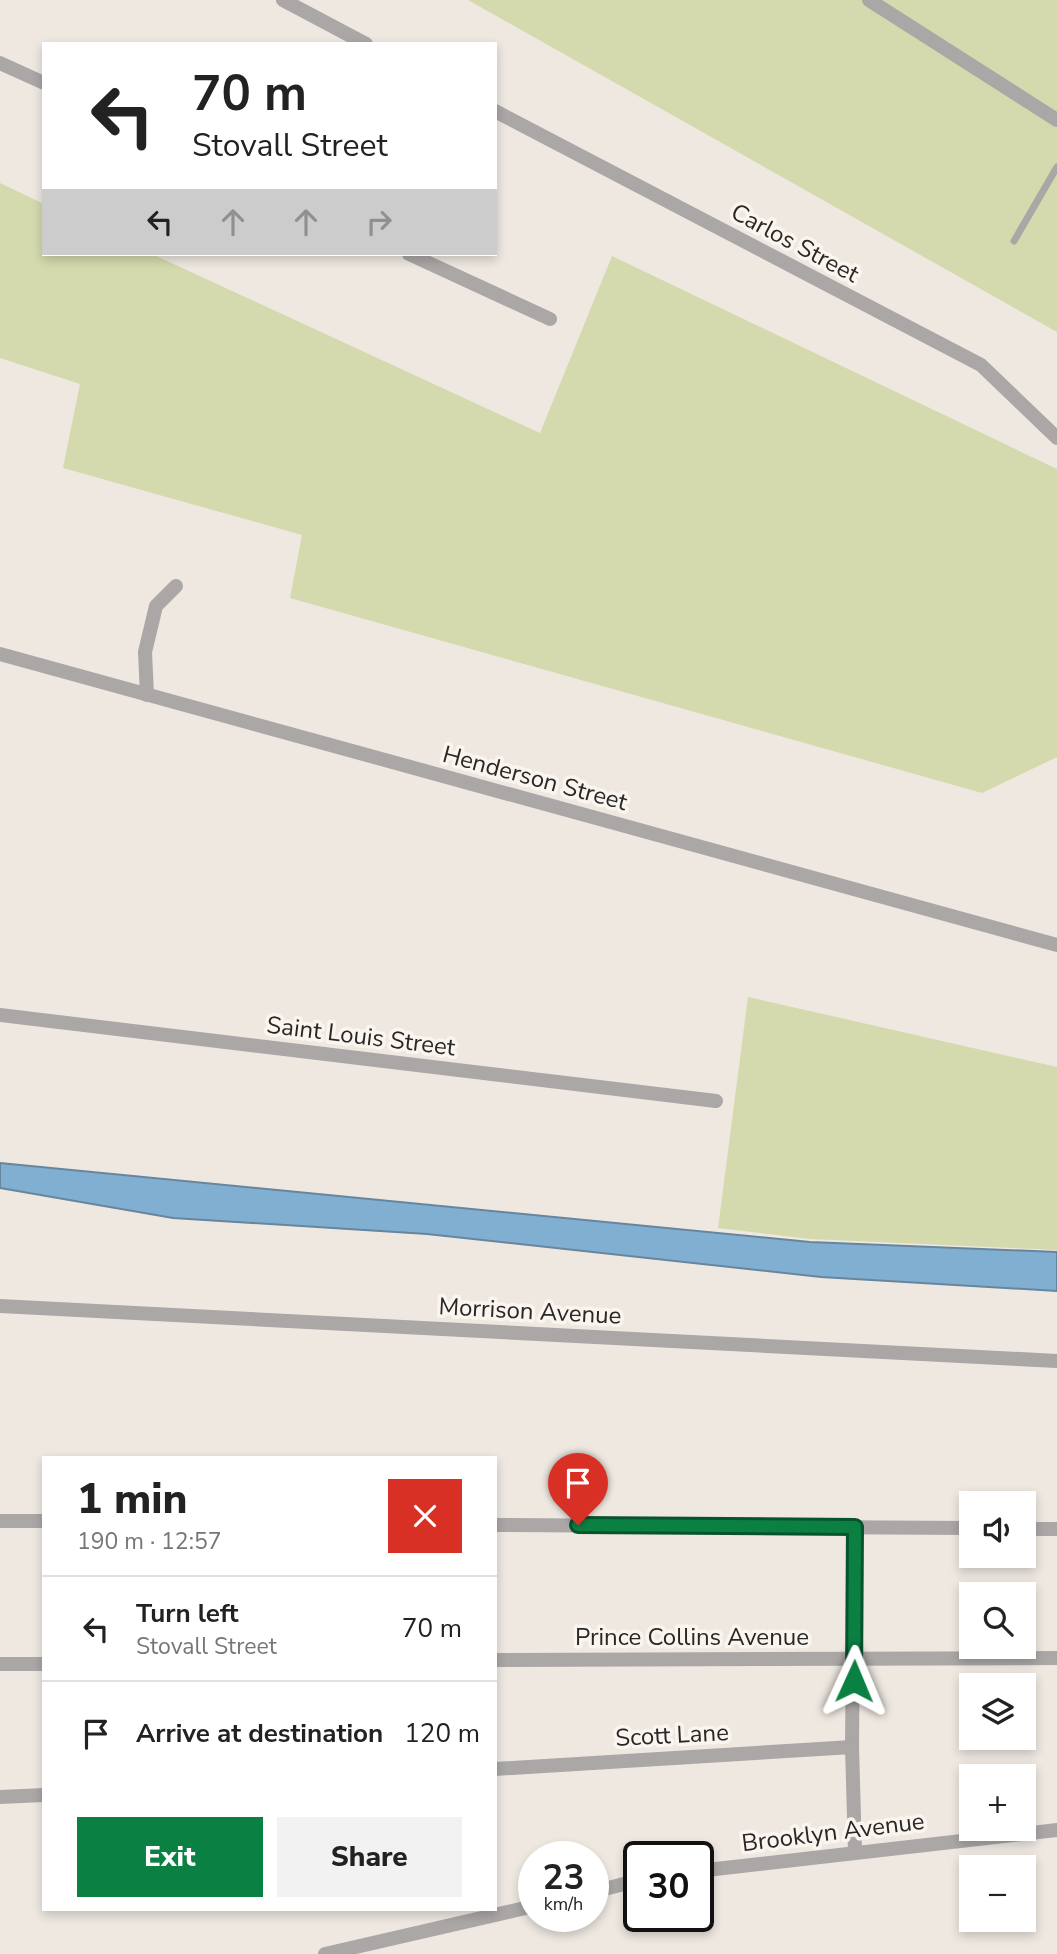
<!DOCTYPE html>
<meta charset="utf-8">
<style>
:root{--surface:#fff;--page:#f2f2f2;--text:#222;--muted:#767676;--line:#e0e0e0;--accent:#0b8043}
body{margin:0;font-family:"Nunito Sans",sans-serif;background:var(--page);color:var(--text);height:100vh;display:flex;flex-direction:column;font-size:26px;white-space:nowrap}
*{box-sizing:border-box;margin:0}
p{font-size:23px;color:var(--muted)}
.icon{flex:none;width:38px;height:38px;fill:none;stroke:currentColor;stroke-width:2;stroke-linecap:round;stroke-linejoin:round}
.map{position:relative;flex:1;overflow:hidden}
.side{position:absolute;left:42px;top:1456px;width:455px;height:455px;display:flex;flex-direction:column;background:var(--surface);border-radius:0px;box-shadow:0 4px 10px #0003}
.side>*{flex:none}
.guide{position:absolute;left:42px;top:42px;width:455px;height:214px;border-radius:0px;box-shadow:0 4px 10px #0003;background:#fff;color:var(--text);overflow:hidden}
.fabs{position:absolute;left:959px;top:1491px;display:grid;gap:14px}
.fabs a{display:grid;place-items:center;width:77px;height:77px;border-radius:0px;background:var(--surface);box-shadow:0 4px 10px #0003;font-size:35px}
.speed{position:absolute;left:518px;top:1841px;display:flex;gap:14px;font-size:35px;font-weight:700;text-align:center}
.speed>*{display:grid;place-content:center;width:91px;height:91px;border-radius:50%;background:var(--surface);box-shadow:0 4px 10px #0003;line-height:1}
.speed small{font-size:18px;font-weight:400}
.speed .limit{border:4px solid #111;border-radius:10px;background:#fff;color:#111}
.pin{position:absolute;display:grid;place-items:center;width:60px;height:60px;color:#fff;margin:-72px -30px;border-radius:50% 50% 50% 0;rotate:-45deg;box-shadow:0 0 7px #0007}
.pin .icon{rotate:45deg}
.me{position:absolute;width:77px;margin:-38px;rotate:1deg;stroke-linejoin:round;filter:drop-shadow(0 0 5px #0008)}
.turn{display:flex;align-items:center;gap:24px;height:147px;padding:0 35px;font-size:32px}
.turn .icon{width:91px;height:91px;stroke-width:2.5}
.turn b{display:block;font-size:49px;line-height:60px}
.lanes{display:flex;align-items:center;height:66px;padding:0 35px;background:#0003;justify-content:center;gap:35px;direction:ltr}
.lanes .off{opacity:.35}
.round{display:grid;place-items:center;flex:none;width:74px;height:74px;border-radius:0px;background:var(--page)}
.headline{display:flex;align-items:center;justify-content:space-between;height:119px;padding:0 35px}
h1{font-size:42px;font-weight:800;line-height:52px}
.button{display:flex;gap:14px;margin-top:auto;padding:14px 35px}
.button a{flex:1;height:80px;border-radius:0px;background:var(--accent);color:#fff;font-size:28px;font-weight:800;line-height:80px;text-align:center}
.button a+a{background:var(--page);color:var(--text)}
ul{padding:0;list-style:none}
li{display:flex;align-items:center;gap:21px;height:105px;padding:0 35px;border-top:2px solid var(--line)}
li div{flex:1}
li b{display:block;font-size:26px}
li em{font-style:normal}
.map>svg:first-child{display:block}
</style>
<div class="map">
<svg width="1057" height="1954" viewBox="0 0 1057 1954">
<rect width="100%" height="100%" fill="#eee8e1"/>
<g fill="#d4daad">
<path d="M468,0h589v332z"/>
<path d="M0,183l44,21v50h108l388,179 72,-177 445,213v288l-75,36 -692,-195 12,-63 -239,-67 17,-84 -80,-26z"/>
<path d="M748,997l309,70v183l-247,-11 -92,-11z"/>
</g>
<path fill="#81afd1" stroke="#67869e" stroke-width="2" d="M0,1163l810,79 247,10v39l-236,-14 -394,-43 -254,-16 -173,-30z"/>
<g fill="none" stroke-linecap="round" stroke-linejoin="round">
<path stroke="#aba7a7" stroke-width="7" d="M1014,241l43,-74"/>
<g stroke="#aba7a7" stroke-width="14">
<path d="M283,0l83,44"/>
<path d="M869,0l188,120"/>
<path d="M0,63l44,20"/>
<path d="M495,111l486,254 76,73"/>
<path d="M409,254l141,65"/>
<path d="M0,654l1057,291"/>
<path d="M147,695l-2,-43 11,-46 20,-20"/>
<path d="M0,1015l716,86"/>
<path d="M0,1306l1057,55"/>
<path d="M0,1521h44"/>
<path d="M495,1525l476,3"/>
<path d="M854,1527l-2,220 3,105"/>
<path d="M1024,1529h33"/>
<path d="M495,1660l562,-2"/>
<path d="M0,1664h44"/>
<path d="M495,1769l357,-22"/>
<path d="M0,1797l44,-2"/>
<path d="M698,1871l359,-41"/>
<path d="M593,1892l46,-12"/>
<path d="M325,1954l209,-48"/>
</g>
</g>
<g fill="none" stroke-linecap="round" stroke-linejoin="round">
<defs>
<path id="route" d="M578,1525l277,2 -1,154"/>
</defs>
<use href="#route" stroke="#07532c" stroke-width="18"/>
<use href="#route" stroke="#0b8043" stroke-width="12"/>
</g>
<g text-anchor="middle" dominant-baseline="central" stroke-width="7" stroke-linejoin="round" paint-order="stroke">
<g font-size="24" fill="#2a2826" stroke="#fbf5ef">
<text transform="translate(795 243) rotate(28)">Carlos Street</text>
<text transform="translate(535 778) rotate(15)">Henderson Street</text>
<text transform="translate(361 1036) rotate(7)">Saint Louis Street</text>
<text transform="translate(530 1311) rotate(3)">Morrison Avenue</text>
<text x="692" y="1637">Prince Collins Avenue</text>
<text transform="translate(672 1735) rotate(-3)">Scott Lane</text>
<text transform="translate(833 1832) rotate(-7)">Brooklyn Avenue</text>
</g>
</g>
</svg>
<div class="fabs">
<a><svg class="icon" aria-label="sound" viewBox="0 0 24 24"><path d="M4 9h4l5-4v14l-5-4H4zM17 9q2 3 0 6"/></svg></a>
<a><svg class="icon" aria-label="search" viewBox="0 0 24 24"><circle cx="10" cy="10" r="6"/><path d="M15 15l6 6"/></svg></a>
<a><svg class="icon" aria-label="layers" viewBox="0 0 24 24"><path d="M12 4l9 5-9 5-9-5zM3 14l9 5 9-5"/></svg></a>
<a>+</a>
<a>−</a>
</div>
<div class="speed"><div>23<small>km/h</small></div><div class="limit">30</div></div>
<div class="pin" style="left:578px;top:1525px;background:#d93025"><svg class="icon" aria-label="arrive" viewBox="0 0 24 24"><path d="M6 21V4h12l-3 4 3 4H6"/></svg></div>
<svg class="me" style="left:854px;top:1681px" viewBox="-20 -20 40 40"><path d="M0-17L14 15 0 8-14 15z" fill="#0b8043" stroke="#fff" stroke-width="4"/></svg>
<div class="guide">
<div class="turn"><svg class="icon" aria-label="left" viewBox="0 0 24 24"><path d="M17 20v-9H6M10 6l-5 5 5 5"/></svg><div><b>70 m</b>Stovall Street</div></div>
<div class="lanes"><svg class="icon" aria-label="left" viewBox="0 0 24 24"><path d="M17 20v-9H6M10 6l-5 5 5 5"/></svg><svg class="icon off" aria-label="ahead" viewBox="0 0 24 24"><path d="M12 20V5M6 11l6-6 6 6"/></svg><svg class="icon off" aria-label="ahead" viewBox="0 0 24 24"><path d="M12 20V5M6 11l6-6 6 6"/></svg><svg class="icon off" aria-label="right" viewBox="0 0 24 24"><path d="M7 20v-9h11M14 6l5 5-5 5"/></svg></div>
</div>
<section class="side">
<div class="headline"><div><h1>1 min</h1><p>190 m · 12:57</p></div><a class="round" style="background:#d93025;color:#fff"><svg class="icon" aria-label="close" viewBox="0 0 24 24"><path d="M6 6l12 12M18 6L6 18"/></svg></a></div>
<ul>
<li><svg class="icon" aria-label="left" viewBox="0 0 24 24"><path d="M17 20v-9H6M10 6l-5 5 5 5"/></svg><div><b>Turn left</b><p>Stovall Street</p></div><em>70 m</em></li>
<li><svg class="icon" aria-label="arrive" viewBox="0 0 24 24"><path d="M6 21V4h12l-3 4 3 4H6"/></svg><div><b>Arrive at destination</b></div><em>120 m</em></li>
</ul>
<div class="button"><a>Exit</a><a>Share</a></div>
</section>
</div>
